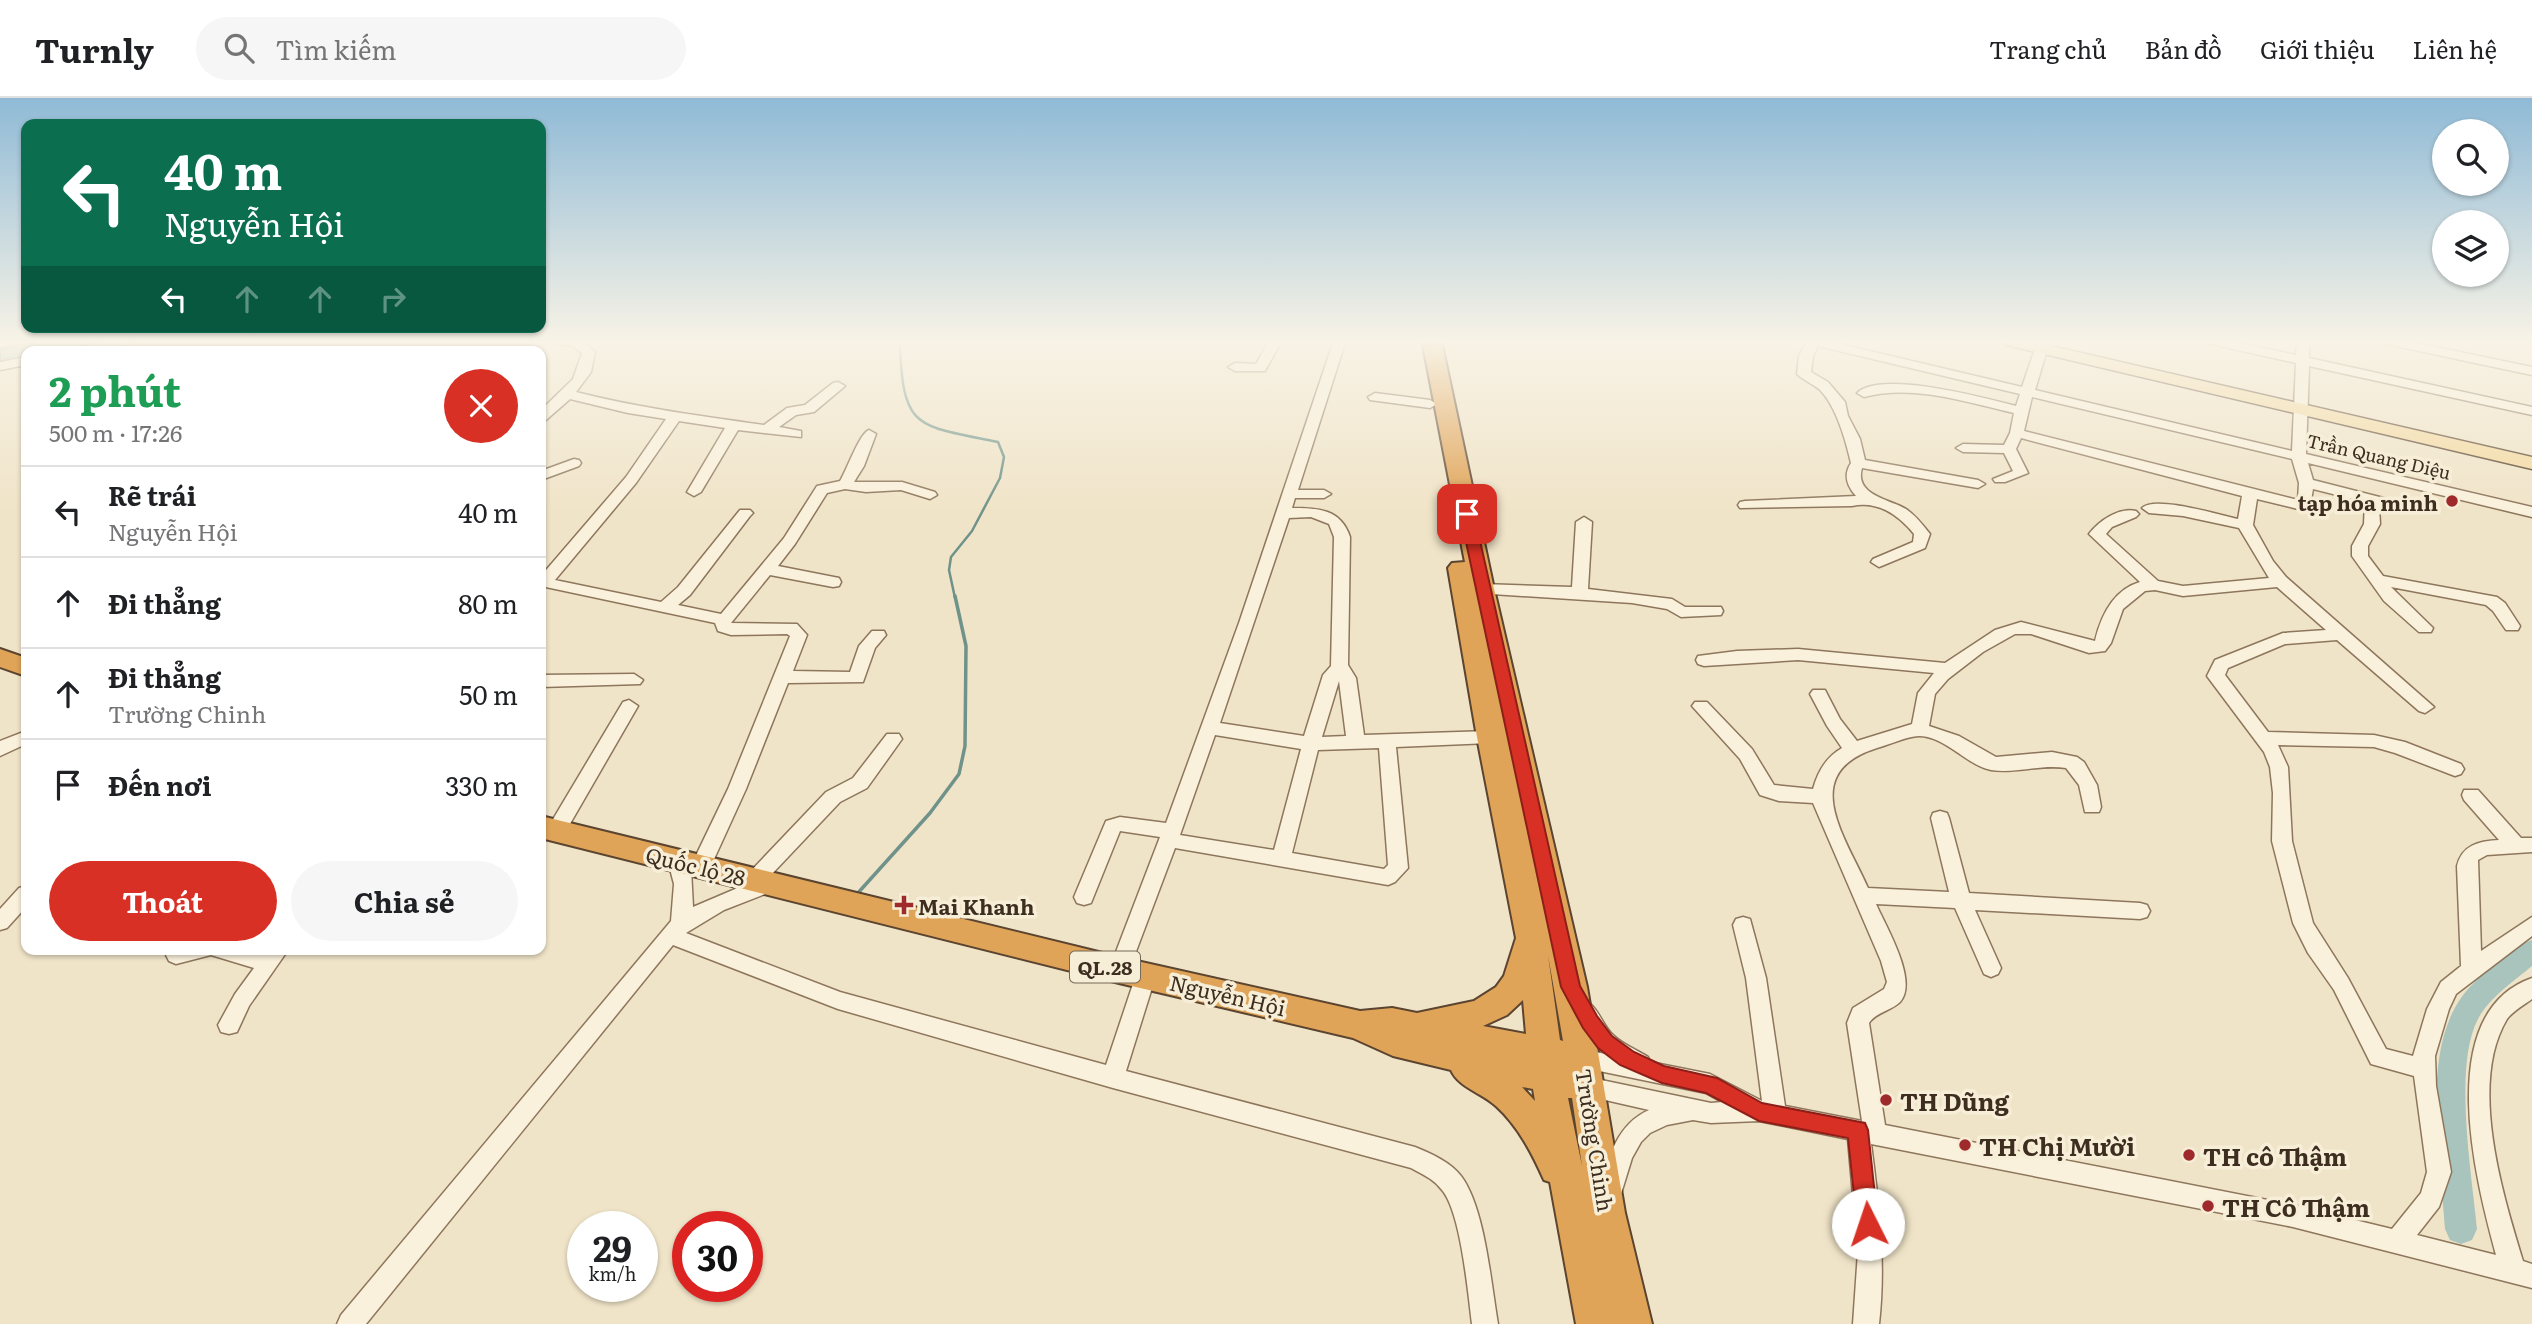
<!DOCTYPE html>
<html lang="vi">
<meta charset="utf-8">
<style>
:root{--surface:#fff;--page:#f6f6f6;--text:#202124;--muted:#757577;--line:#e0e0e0;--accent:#d93025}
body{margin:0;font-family:Literata,serif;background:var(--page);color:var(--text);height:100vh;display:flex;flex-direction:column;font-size:26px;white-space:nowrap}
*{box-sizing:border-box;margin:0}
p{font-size:23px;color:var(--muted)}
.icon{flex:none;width:38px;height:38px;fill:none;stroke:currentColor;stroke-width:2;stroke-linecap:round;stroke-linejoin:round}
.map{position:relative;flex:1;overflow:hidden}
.panel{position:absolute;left:21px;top:248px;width:525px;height:609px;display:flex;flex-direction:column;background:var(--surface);border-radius:14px;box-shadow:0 2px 5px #0004}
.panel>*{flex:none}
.guide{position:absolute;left:21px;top:21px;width:525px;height:214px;border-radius:14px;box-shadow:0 2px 5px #0004;background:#0b6e4f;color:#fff;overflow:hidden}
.controls{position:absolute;left:2432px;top:21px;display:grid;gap:14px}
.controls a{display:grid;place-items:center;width:77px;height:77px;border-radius:50%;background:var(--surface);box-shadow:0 2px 5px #0004;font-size:35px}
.speed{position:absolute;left:567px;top:1113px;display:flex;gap:14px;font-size:35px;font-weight:700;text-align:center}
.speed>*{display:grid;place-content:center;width:91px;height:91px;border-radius:50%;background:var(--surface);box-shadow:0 2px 5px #0004;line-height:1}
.speed small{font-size:18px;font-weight:400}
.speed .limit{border:10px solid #d22;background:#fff;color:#111}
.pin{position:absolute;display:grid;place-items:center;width:60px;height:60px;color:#fff;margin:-30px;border-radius:14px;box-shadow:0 4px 10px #0006}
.me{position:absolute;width:77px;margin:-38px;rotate:356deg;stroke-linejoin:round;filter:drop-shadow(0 0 5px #0008)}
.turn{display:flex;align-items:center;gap:24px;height:147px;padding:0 28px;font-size:32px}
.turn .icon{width:91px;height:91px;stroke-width:2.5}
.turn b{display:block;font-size:49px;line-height:60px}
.lanes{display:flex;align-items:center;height:66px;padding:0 28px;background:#0003;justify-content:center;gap:35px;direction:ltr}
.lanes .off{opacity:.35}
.round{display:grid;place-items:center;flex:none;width:74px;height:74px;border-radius:37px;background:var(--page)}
.overview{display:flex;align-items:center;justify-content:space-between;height:119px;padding:0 28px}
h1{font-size:42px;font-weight:700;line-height:52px;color:#1e9e55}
.primary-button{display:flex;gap:14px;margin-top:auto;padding:14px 28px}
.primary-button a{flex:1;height:80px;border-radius:42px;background:var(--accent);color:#fff;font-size:28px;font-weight:700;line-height:80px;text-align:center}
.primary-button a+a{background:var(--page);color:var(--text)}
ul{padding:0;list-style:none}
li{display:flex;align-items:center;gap:21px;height:91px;padding:0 28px;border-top:2px solid var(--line)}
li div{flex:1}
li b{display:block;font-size:26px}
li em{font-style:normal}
header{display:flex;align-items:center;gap:42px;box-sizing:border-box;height:98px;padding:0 35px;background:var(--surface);border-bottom:2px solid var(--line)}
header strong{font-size:33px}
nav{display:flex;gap:38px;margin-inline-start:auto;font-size:24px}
.search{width:490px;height:63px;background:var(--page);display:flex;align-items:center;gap:18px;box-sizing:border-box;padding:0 24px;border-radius:38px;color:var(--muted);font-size:26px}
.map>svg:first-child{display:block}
</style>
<header>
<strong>Turnly</strong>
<div class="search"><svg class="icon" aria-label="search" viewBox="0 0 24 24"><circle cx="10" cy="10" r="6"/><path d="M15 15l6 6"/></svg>Tìm kiếm</div>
<nav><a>Trang chủ</a><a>Bản đồ</a><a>Giới thiệu</a><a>Liên hệ</a></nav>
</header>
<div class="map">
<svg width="2532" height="1226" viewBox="0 0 2532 1226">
<rect width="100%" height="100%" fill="#f0e4c8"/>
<path fill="#a9c4bc" stroke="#6f938a" stroke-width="2" d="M47,242h66l-59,12h-28v6l-26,5v-14z"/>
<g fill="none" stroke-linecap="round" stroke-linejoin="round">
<path stroke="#6f938a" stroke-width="2.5" d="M900,242c2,91 16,85 98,102l6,15 -4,21 -28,53 -21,26 -2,13 6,28"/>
<path stroke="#6f938a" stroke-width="3.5" d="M857,796l73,-81 29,-39 6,-28 1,-100 -11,-50"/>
<path fill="#a9c4bc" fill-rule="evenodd" d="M2532,842v26c-18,15 -43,32 -54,53 -25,47 -6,156 -1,210l-5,11 -11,4 -11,-4 -5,-11c-4,-66 -24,-170 14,-228 15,-23 42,-41 64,-58z"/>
<defs>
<g id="minor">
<path d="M0,242h26l-1,3 -25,4z"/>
<path d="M111,242h23l-1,3 -44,9h-27z"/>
<path d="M550,242h32l13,12 -4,20 -15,20c63,16 124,24 188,33l23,-17 18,-3 28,-22 5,-1 7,4 -31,26 -18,3 -17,12 22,4v6l-63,-7 -37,62 -7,4 -7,-4 38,-64 -46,-7 -43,62 -81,97 106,22 17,-15 62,-77h10l3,3 -3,3 -60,79 -12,10 43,9 63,-76 33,-52 23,-5c7,-11 19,-47 29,-51l7,4 -12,32 -10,16h48l33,10 2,3 -7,4 -29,-9 -35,2 -21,-3 -18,4 -32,51 -17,22 61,12 2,4 -2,4 -6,1 -63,-12 -39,48 66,1 10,11 -14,36 57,1 9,-26 13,-15h12l2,4 -11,13 -12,34 -75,1 -42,106 -36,79 -3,5 -7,3 -7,-3 -2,-4 2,38 54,-23 -2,-4 3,-6 78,-82 27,-14 34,-44h12l3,5 -35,49 -27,14 -69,73 7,2 3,6 -3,6 -54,21 -38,23 154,59 266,73 30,-90 3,-6 7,-3 7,3 3,6 -30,96 289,76c17,7 35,15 46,29 24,32 30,108 37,148h-26c-4,-31 -11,-112 -30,-134 -8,-11 -20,-16 -31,-22l-298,-80 -275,-79 -165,-64 -307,379h-29l4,-9 330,-394 3,-37 -6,-23 3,-5 7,-3 7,3 5,12 38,-79 62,-153 -3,-2 -56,1 -13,-4 -3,-8 -174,-37v-10l85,-99 40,-58 -38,-6 -58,-14 -24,21 -5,1v-11l32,-31 9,-26 -9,-7 -22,-3z"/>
<path d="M1274,242l6,4 -15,27h-30l-7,-4 7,-4 21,1 13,-23z"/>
<path d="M1334,242h12l-48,150h26l7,4 -7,4h-29l-3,10c26,0 49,1 58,29l-2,128 8,13 8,57 126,-4 6,1 3,5 -3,5 -6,1 -94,4 12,121 -13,14 -7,3 -213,-37 -46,122 -3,6 -7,3 -7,-3 -3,-6 51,-133 -40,-6 -29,72 -7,2 -7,-2 -3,-6 32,-76 14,-4 46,6 73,-200zM1311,419l18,7 5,13 -3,129 -8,9 -19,61 -84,-13 69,-205zM1339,583l7,55 -24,1zM1215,637l86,14 -27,101 -94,-15zM1379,650l9,117 -4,4 -92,-16 26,-103z"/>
<path d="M1803,242h20l199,47 16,-47h12l-15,50 257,61 4,-88 -90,-20 -1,-3h21l70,15 1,-15h12v18l223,49v8l-223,-49 -3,88 226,53v10l-224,-54 5,17 94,24 2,3 -7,5 -23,-6 1,18 -12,22v10l15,20 114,21 8,6 15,23 -2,4h-12l-13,-19 -7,-6 -95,-18 42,41 -2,4h-12l-35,-31 -32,-45v-10l12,-22 1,-22 -52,-13 -3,17 -12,3 -41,-10 -4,26 20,36 13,16 148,130 -9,6 -6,-2 -82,-71 -52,4 -57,24 -3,7 43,57 106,3 31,7 56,22 3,5 -3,5 -6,2 -60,-23 -21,-6 -96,-2 10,22 4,74 21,82 35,55 38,71 27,7 14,-47 14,-27 20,-16 -4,-100c5,-21 22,-25 42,-26l-35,-40 -2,-5 2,-5h14l43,48h11v14l-45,3 -9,5 3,91 51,-34v19l-76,58 -7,15 -14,47 1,30 15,86 -12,35 -22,28 79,20c-20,-74 -64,-242 36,-277v21c-8,6 -19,12 -25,20 -39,65 -4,176 16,242l9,3v24l-239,-61 -422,-83c8,60 15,119 8,180h-26l5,-72 -10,-113 -89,-18 -48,2 -18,-3 -26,5 -17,8 -9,9 -9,16 -12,39 -8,3 -8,-3 -4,-8c8,-31 17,-65 49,-79l-70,-16 -3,-7 3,-7 8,-3 124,26 11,-1 -16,-9 -131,-27 -3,-7 3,-7 8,-3 22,5c-15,-10 -27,-31 -35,-47l3,-6c22,-8 27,23 40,34 9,9 24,15 35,22l2,5 60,12 52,27 -16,-123 -13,-53 3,-6 7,-2 7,2 16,59 19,128 77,15 -15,-98 6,-15 31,-19 3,-7 -6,-21 -68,-158 -34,-2 -19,-6 -20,-36 -48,-53 3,-4h12l45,47 22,36 39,4c5,-18 13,-32 29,-41l-15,-22 -17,-32 3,-4h12l15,29 17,22 55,-17 6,-31 16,-20 -136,-13 -94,6 -6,-2 -2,-4 2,-4 39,-5 61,-2 147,14 50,-33 26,-8 74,19c6,-25 18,-51 45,-59l-51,-48c10,-13 30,-27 47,-23l3,3 -3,3 -24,10 -6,7 52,47 25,5 86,-8 -30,-50 -56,-12 -34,-3 -7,-5c13,-13 77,7 96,11l4,-23 -221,-58 -5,11 12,24 -23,9h-10l-2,-3 20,-8 -9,-18 -41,-1 -7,-4 7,-4 41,1 6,-12 4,-20c-48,-11 -101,-29 -150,-16l-7,-4c25,-23 127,5 159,13l4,-12 -202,-48 -5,10 -2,16 17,10 17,20 3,14 12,23 5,21 113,20 7,4 -7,4 -116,-20c-8,27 27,31 44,41 10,7 17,16 24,25l-5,14 -46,19 -8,-5 2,-3 40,-17 1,-8c-15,-19 -37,-34 -62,-28l-112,2 -2,-3 2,-3 5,-1 111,-5c-9,-10 -13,-21 -5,-33 -5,-22 -15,-57 -31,-73 -6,-6 -16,-9 -23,-16l2,-18 7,-13zM2032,299l260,62 7,24 -1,17 -274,-69zM2277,489l49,43 -43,3 -68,27 -8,16 57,76 6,15 3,26 -1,48 21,82 15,30 26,37 37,74 43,12 13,96 -6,21 -29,36 -99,-24 -408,-80 -16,-102c7,-11 22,-12 31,-21 19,-21 -15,-77 -24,-98l79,4 29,66 7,3 7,-3 3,-6 -26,-58 165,9 7,-2 3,-6 -3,-6 -7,-2 -171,-10 -20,-75 -2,-5 -7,-2 -7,2 -2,5 18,74 -81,-4c-23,-52 -71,-115 9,-140 12,-3 30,-12 42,-12 26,0 49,30 72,34 24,4 50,-6 75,-2l13,17 6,27h14l2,-5 -4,-22 -13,-23 -7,-5 -25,-5 -56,5 -37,-21 -30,-10 6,-32 13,-15 35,-27 32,-18h16l58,19 16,-2 6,-8 12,-34 22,-18 10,-1 28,6z"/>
<path d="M2380,242h22l130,27v8l-146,-31z"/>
<path d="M26,259v8l-26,5v-8z"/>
<path d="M1375,295l55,7 7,4 -7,4 -60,-8 -2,-3z"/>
<path d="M574,361l5,1 2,3 -2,3 -38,14v-9z"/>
<path d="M1584,419l8,5 -4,67 84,10 13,8h36l2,4 -2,4 -40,2 -14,-8 -35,-6 -156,-10 -2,-4 2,-4 6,-1 90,3 4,-65z"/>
<path d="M634,576l9,6 -3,4 -99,3v-12z"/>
<path d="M629,602l9,6 -75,130 -7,2 -7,-2 -3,-5 3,-5 74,-124z"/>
<path d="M26,633v13l-26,12v-15z"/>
<path d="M26,788v21l-19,21 -7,2v-21l19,-21z"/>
<path d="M168,852h120l-39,56 -12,26 -8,2 -8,-2 -3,-7 17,-31 19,-26 -43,-13 -35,9 -7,-3 -3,-6z"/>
</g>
<path id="major" d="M1998,242h27l507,117v12l-526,-124z"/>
<g id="highway">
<path d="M1422,242h19l53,249 93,398 38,226 27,111h-38l-2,-8 2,8h-38l-26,-142 -6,-2c-12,-27 -26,-54 -48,-74 -14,-13 -38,-19 -45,-36l-58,-14 -40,-18 -234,-55 -578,-145v-22l578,141 241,54 32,-3 25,5 57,-12 22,-14 8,-11 12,-38 -39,-201 -29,-169 4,-5 13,-1zM1548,857l15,86 -3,-1zM1523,902l3,34 -43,-8 24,-11zM1522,989l11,2 2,12zM1568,1000h4l10,68z"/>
<path d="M0,551l26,9v18l-26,-9z"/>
</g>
</defs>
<use href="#minor" stroke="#8d765c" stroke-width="3"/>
<use href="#major" stroke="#5b4430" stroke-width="3"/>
<use href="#highway" stroke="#5b4430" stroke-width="4"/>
<use href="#minor" fill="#faf1dc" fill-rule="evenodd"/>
<use href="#major" fill="#f3d9a0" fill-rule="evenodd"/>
<use href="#highway" fill="#e0a458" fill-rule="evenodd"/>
</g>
<linearGradient id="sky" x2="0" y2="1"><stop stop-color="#8fbad6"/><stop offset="0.59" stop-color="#f8f3e6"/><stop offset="1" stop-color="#f8f3e6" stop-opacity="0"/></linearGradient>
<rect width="2532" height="413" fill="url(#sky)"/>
<path fill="#d93025" stroke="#8d1f18" stroke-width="2" d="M1467,412l7,4 106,472 17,30 15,20 22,16 30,14 53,12 45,25 103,20 3,7 10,94 -3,7 -7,3 -8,-3 -3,-7 -9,-86 -89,-17 -53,-28 -44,-10 -42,-18 -22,-17 -15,-20 -22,-41 -101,-473z"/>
<g fill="#9e2a2b" stroke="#f7eed8" stroke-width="2.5">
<circle cx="2452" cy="403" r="7"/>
<path d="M900.5 796.5h7v7h7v7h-7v7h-7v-7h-7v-7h7z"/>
<circle cx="1886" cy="1002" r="7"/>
<circle cx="1965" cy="1047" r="7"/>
<circle cx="2189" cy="1057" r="7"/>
<circle cx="2208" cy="1108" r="7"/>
</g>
<g text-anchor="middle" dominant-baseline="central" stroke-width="7" stroke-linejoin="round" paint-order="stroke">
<g font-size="18" fill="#3d2e20" stroke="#f7eed8">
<text transform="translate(2379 358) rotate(13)">Trần Quang Diệu</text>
</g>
<rect fill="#f7eed8" stroke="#756857" stroke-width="2" x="1070" y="853.5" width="70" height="31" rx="5"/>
<g font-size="19" font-weight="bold" fill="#3d2e20">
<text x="1105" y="869">QL.28</text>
</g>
<g font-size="21" font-weight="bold" fill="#3d2e20" stroke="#f7eed8" text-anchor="end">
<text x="2438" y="403">tạp hóa minh</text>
<text x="918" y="807" text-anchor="start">Mai Khanh</text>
</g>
<g font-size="21" fill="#3d2e20" stroke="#f7eed8">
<text transform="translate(696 767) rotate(14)">Quốc lộ 28</text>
<text transform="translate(1228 896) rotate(13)">Nguyễn Hội</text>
<text transform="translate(1596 1042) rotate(81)">Trường Chinh</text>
</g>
<g font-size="24" font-weight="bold" fill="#3d2e20" stroke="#f7eed8" text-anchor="start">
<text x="1900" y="1002">TH Dũng</text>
<text x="1979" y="1047">TH Chị Mười</text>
<text x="2203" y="1057">TH cô Thậm</text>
<text x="2222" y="1108">TH Cô Thậm</text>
</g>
</g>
</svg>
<div class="controls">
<a><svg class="icon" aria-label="search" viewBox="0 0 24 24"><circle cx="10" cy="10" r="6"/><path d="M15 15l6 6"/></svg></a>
<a><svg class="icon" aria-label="layers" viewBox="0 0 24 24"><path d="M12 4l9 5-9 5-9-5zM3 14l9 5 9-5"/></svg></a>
</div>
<div class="speed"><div>29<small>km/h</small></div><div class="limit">30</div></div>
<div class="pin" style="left:1467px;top:416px;background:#d93025"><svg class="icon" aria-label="arrive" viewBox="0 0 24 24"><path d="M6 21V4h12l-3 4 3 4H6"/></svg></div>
<svg class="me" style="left:1868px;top:1126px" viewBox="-20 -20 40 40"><circle r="19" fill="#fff"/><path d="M0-13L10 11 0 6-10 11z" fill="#d93025"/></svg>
<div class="guide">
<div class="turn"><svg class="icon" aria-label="left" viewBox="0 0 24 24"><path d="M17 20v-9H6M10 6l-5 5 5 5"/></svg><div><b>40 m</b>Nguyễn Hội</div></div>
<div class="lanes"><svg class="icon" aria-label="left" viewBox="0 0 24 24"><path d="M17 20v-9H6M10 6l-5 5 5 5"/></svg><svg class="icon off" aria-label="ahead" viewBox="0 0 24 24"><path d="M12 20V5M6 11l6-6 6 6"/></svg><svg class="icon off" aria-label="ahead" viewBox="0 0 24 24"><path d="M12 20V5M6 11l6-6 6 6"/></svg><svg class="icon off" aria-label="right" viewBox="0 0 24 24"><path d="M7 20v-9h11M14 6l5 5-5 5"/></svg></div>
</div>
<section class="panel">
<div class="overview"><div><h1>2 phút</h1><p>500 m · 17:26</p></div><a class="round" style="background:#d93025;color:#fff"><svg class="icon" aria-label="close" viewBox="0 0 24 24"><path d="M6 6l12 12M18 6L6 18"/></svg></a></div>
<ul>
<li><svg class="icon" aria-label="left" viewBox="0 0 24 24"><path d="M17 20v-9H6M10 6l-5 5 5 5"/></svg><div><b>Rẽ trái</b><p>Nguyễn Hội</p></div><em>40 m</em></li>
<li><svg class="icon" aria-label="ahead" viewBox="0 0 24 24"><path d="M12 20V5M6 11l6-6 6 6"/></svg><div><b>Đi thẳng</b></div><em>80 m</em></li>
<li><svg class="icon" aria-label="ahead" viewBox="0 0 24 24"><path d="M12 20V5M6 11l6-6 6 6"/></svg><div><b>Đi thẳng</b><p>Trường Chinh</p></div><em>50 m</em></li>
<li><svg class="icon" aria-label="arrive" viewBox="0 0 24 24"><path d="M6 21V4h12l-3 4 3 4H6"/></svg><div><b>Đến nơi</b></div><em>330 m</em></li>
</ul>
<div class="primary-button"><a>Thoát</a><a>Chia sẻ</a></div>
</section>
</div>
